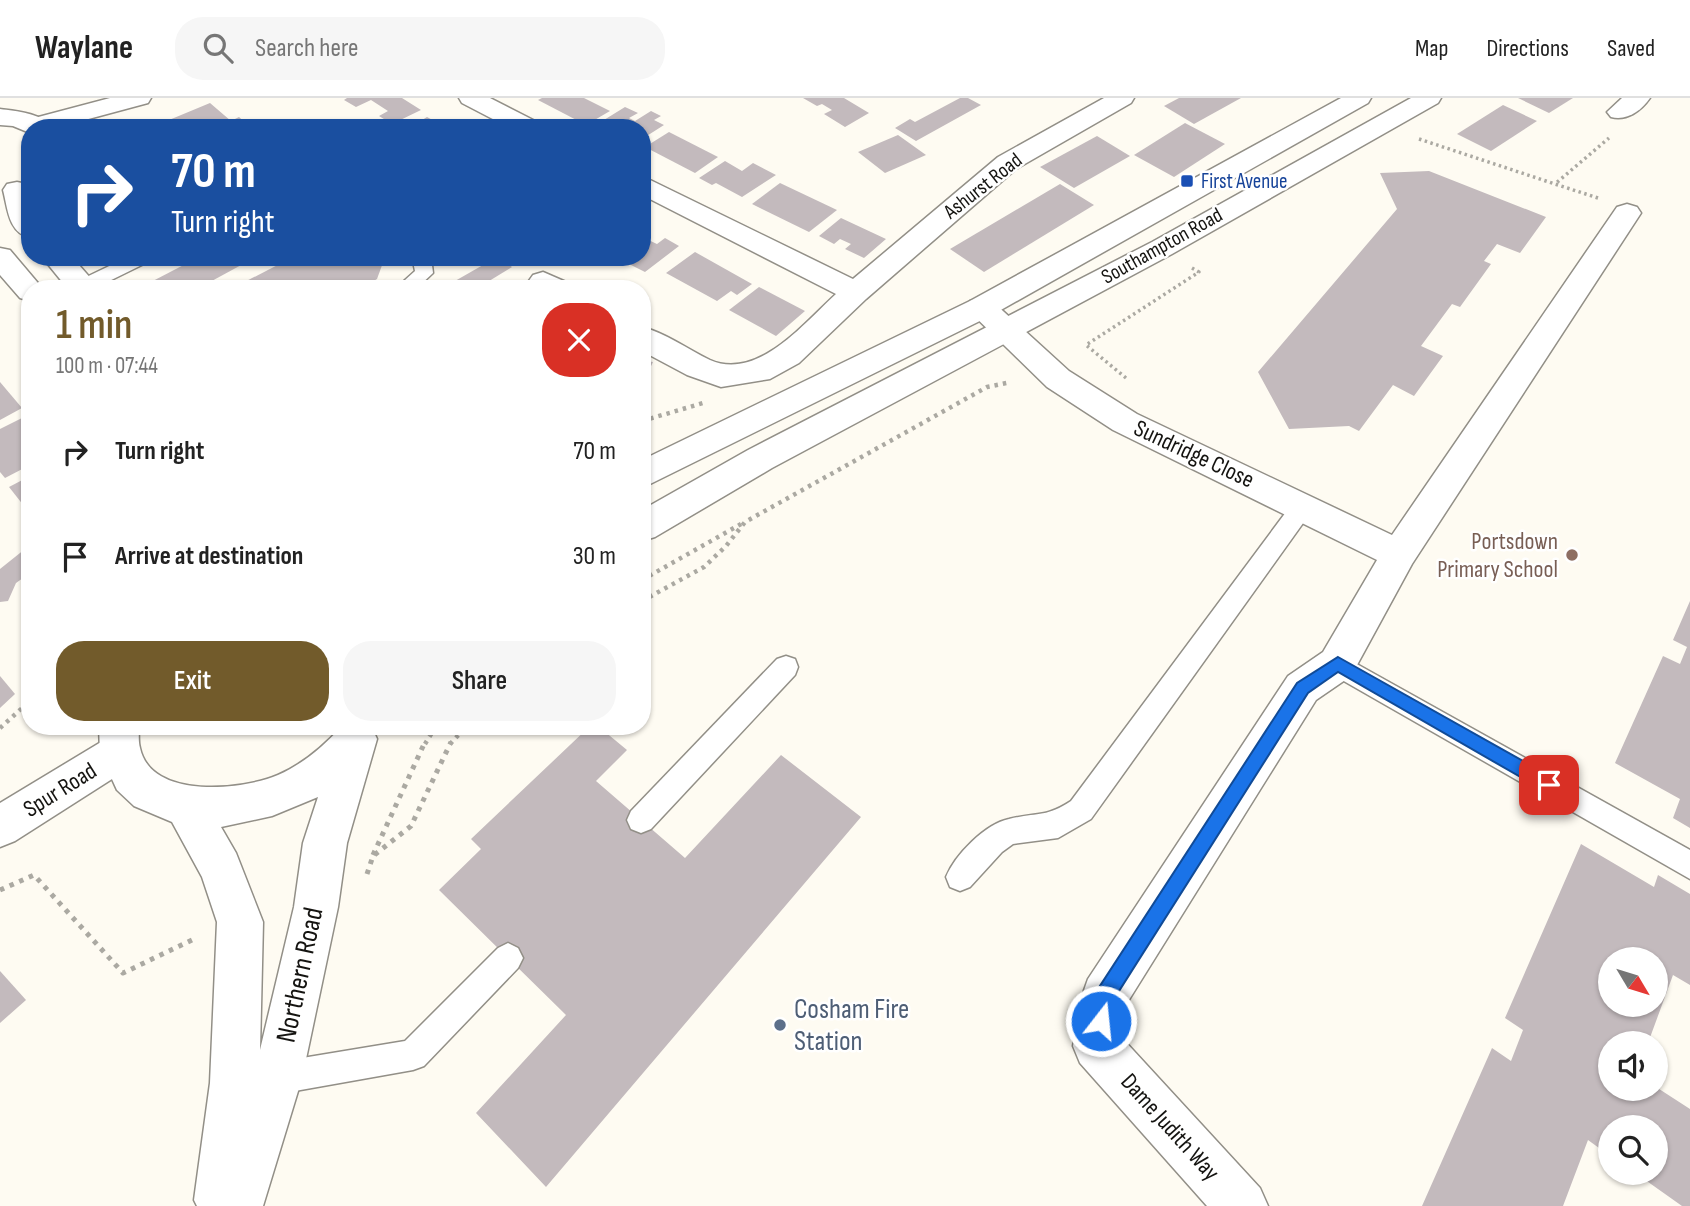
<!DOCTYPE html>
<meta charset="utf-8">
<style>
:root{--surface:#fff;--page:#f6f6f6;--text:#222;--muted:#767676;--line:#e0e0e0;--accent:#725b2b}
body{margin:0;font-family:"Sofia Sans Condensed",sans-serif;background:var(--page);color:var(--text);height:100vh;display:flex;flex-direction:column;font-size:26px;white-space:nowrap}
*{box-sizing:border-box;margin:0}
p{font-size:23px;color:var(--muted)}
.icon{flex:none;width:38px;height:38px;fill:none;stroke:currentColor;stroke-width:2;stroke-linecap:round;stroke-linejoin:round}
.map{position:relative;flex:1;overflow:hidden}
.panel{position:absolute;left:21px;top:182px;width:630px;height:455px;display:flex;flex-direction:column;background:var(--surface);border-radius:28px;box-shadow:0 2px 5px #0004}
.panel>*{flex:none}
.guide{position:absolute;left:21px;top:21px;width:630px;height:147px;border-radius:28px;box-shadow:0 2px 5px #0004;background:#1a4fa0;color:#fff;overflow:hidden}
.needle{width:46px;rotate:128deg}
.fabs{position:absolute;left:1598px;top:849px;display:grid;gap:14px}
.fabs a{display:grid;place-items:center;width:70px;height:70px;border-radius:50%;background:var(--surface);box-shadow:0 2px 5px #0004;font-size:35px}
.pin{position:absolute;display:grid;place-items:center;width:60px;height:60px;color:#fff;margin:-30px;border-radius:14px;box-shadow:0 4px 10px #0006}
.me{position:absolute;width:77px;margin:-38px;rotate:16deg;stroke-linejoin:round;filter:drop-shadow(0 0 5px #0008)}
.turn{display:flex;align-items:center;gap:24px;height:147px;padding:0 35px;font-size:32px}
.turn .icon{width:91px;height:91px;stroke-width:2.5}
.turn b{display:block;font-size:49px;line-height:60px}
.round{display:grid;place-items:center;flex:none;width:74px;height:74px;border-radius:28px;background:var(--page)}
.headline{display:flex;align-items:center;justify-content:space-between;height:119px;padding:0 35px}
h1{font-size:42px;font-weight:600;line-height:52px;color:var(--accent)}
.action{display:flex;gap:14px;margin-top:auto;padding:14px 35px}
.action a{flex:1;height:80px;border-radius:28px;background:var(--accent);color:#fff;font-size:28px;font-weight:600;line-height:80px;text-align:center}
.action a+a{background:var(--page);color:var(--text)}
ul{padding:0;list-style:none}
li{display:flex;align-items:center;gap:21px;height:105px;padding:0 35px}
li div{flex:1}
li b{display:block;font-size:26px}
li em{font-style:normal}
header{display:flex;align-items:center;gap:42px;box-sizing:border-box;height:98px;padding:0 35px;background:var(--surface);border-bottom:2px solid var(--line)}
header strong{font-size:33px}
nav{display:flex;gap:38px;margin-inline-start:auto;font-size:24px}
.search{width:490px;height:63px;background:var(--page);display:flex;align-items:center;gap:18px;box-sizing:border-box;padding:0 24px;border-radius:28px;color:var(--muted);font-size:26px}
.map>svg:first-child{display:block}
</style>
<header>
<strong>Waylane</strong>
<div class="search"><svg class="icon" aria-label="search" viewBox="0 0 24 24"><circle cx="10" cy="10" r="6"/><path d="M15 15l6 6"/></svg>Search here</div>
<nav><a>Map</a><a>Directions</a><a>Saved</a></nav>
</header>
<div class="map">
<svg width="1690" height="1108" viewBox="0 0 1690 1108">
<rect width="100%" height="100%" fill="#fefbf2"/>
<g fill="#c3babd" fill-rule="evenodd">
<path d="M347,0h55l19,12 -29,14 -13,-8 9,-5 -17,-11 -15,7 -12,-7z"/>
<path d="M542,0h42l26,13 -24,14 -48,-25z"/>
<path d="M803,0h41l25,15 -24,14 -21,-13 8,-4 -10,-6 -5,2z"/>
<path d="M960,0h8l13,7 -65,36 -21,-13 15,-9 5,3z"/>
<path d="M1179,0h62l-47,26 -30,-18z"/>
<path d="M1518,0h55l-24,15z"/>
<path d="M210,5l21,18 8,-4 12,11h-90l-4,-3z"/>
<path d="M1503,7l34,16 -46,30 -34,-17z"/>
<path d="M625,9l13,6 -9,5 6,3 16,-10 10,5 -7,4 10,5 -22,14v-11h-51z"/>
<path d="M427,19l20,11h-38z"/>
<path d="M1185,25l40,21 -51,33 -40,-22z"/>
<path d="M669,34l49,25 -23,16 -50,-26z"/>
<path d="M898,37l28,20 -41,18 -27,-21z"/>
<path d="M1097,38l33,20 -56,32 -34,-21z"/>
<path d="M725,63l17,10 11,-8 23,12 -34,22 -26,-14 -4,2 -13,-7z"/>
<path d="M1429,73l117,46 -26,36 -23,-9 -13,17 7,3 -31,43 -8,-3 -31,42 22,10 -29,40 -21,-11 -34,46 -10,-5 -60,3 -31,-57 139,-163 -17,-36z"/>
<path d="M780,85l57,27 -28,22 -57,-28z"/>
<path d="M1060,86l34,21 -110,67 -34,-23z"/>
<path d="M841,120l45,21 -22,19 -19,-9 6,-5 -11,-5 -6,5 -15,-8z"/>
<path d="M642,129l8,4 -8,6 15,7 8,-6 14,8 -34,26 -20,-10 7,-5h10z"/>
<path d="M695,154l57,32 -15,11 -6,-4 -14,10 -51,-28z"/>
<path d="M199,159h57l-59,32h-41l-7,-6z"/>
<path d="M293,159h92l-8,22 -17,10h-129z"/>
<path d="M497,159l15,10 -36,22h-35z"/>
<path d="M759,189l46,24 -29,25 -47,-26z"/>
<path d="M642,262l11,2 -11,23z"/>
<path d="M0,284l22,26 -22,12z"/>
<path d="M30,316v51l-25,13 -5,-6v-43z"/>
<path d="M30,378v27l-6,3 -15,-19z"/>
<path d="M30,447v28l-14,10 -8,18 -8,1v-33z"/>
<path d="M1690,503v227l-17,-10 7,-19 -65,-36 48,-107 17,8 7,-17 -14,-7z"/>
<path d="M0,578l15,18 -15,14z"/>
<path d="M590,628h8l29,24 -31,31 89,77 96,-103 80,62 -315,370 -70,-74 90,-98 -127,-125 42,-41 -10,-10z"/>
<path d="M1581,746l73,43 4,-12 32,19v91l-17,-10 -25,68h-38v45l46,-1 34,22v97h-8l-48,-34h22v-45h-46v29l-22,-16 -25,66h-141l70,-158 19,13 12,-31 -18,-12zM1610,861h46v45h-46z"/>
<path d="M0,873l26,29 -26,23z"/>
</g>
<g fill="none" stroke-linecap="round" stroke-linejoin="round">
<defs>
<g id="service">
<path d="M128,159h25l-3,4 -57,28h-18l-1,-3 2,-4z"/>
<path d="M412,159h19l2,16 -17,16h-21l20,-18z"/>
<path d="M1303,399l8,3 3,6 -3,6 -220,307 -33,19 -45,6 -11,8 -32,35 -10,4 -10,-4 -4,-10c9,-22 39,-53 63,-58 28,-7 36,-1 62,-18l224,-301z"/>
<path d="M1337,555l353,197v29l-362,-207 -3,-8 3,-8z"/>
<path d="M786,558l9,3 3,8 -3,8 -144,154 -10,4 -10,-4 -4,-9 4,-9 146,-152z"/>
<path d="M508,845l10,5 5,10 -5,10 -94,98 -11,4 -135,24 -11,-5 -5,-11 5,-11 11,-5 127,-21 93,-93z"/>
</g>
<g id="minor">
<path d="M110,0h41l-3,5 -93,25h-25v3l-7,-6 4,-5z"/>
<path d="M459,0h31l49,25 4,5h-33l-48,-25z"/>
<path d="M1104,0h30l-3,5 -115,66 -150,130 -67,64 -29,16 -49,8 -34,-12 -45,-24v-24c24,6 45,22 68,33 48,21 94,-37 126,-66l-194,-99v-19l211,103 145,-122z"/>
<path d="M1622,0h28c-9,13 -23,23 -39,19l-4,-5z"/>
<path d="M1627,106l10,3 4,6 -229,351 -61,112 -35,24 -189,303 -5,35 138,150 8,18h-61l-127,-143 -7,-17 9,-50 6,-17 200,-303 35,-24 54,-92 -264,-130 -66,-43 -81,-79 4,-7 11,-3 11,3 77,70 68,43 255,121 225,-328z"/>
<path d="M543,174l23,10 5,7h-38l-5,-7 5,-7z"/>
</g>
<path id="tertiary" d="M120,635l14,6 6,13 -6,13 -119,76 -15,6v-44l106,-64z"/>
<g id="primary">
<path d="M1341,0h30l-3,5 -376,212 -350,173v-28l328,-159z"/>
<path d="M1411,0h30l-3,5 -266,151 -400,214 -117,69 -13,4v-31l106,-60 404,-208z"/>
<path d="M0,11c16,2 42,4 53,19h-23v5l-17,-7 -13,-1z"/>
<path d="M17,84l10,2 3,5v49c-22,-6 -22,-29 -27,-48l4,-6z"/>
<path d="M0,150l10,2 33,39h-13v12l-10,-3 -20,-23z"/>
<path d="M42,159h30l28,32h-32z"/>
<path d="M99,628h40c0,7 -1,15 1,22 11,52 103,42 138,27 25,-11 46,-29 64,-49h29l6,13 -30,104 -9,64 -36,171 -39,128h-66l-3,-6 16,-117 7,-161 -15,-45 -30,-55 -38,-16 -17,-16 -17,-37zM318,699l-15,46 -9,64 -34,143 3,-128 -27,-69 -15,-26 51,-11z"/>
</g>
</defs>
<use href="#service" stroke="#928f87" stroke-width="3"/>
<use href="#minor" stroke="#928f87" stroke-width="3"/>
<use href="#tertiary" stroke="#928f87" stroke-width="3"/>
<use href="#primary" stroke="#928f87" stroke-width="3"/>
<g stroke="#aba9a2" stroke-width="3.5" stroke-dasharray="2.5 3.5" stroke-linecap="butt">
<path d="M1419,41l136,45"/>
<path d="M1598,100l-43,-14 54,-46"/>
<path d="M1126,280l-40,-33 113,-73 -7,-4"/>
</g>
<g stroke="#aba9a2" stroke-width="4.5" stroke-dasharray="3.5 5" stroke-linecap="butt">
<path d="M642,323l61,-18"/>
<path d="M642,482l99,-56"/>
<path d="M642,503l62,-34 22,-21 19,-24 242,-135 24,-5"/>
<path d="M0,630l30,-27"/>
<path d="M425,646l11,-18"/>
<path d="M450,646l17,-18"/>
</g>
<g stroke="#aba9a2" stroke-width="5" stroke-dasharray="4.5 6" stroke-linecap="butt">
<path d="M373,757l52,-113"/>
<path d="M367,776l6,-18 38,-30 40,-84"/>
<path d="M0,792l34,-15 89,98 71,-34"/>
</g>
<use href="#service" fill="#fff" fill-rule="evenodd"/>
<use href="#minor" fill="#fff" fill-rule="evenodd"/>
<use href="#tertiary" fill="#fff" fill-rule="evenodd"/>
<use href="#primary" fill="#fff" fill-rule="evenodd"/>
</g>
<path fill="#1a73e8" stroke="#114b97" stroke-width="2" d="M1338,559l217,122 3,6 -3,5 -6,3 -6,-3 -205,-118 -30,21 -194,306 -6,29 -7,3 -7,-3 -3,-7 7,-32 199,-306z"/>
<rect fill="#1a4fb4" stroke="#fff" stroke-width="2.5" x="1180" y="76" width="14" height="14" rx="3.5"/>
<circle fill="#8d6e63" stroke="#fff" stroke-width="2.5" cx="1572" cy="457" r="7"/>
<circle fill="#5c6f8a" stroke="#fff" stroke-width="2.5" cx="780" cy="927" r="7"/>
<g text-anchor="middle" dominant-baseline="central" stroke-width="5" stroke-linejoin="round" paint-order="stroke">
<g font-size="21" fill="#164399" stroke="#fff" text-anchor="start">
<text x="1201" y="83">First Avenue</text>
</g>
<g font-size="21" fill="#151411" stroke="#fff">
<text transform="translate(983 88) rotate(-38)">Ashurst Road</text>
<text transform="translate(1162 148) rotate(-29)">Southampton Road</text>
</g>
<g font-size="24" fill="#151411" stroke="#fff">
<text transform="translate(1194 356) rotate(25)">Sundridge Close</text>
<text transform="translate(60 692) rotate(-32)">Spur Road</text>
<text transform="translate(1170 1029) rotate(48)">Dame Judith Way</text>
</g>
<g font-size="24" fill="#785e54" stroke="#fff" text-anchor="end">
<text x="1558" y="443">Portsdown<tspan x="1558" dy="28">Primary School</tspan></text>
</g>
<g font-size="28" fill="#151411" stroke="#fff">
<text transform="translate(300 877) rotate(-78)">Northern Road</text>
</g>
<g font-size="28" fill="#4e5e75" stroke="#fff" text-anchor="start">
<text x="794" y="911">Cosham Fire<tspan x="794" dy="32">Station</tspan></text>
</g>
</g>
</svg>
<div class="fabs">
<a><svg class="needle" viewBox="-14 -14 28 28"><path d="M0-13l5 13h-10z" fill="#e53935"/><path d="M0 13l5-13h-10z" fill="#767676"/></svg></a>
<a><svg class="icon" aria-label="sound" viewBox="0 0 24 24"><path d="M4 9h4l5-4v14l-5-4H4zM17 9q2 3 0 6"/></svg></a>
<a><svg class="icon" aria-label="search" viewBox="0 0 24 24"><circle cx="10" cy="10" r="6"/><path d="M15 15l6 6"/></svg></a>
</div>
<div class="pin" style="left:1549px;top:687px;background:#d93025"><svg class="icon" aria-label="arrive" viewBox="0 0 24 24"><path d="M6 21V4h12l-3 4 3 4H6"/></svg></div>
<svg class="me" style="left:1101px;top:923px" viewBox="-20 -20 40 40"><circle r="17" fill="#1a73e8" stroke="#fff" stroke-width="3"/><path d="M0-11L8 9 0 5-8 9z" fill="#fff"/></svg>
<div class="guide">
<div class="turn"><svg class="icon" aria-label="right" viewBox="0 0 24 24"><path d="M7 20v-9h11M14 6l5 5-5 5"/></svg><div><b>70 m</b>Turn right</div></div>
</div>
<section class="panel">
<div class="headline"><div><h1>1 min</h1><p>100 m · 07:44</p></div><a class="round" style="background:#d93025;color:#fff"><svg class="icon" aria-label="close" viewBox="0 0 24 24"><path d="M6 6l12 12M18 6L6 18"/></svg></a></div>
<ul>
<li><svg class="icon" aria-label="right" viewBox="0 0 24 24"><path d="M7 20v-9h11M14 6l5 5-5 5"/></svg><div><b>Turn right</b></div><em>70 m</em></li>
<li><svg class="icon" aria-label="arrive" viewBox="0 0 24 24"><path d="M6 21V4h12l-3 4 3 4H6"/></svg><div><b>Arrive at destination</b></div><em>30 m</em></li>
</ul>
<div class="action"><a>Exit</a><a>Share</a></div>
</section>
</div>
